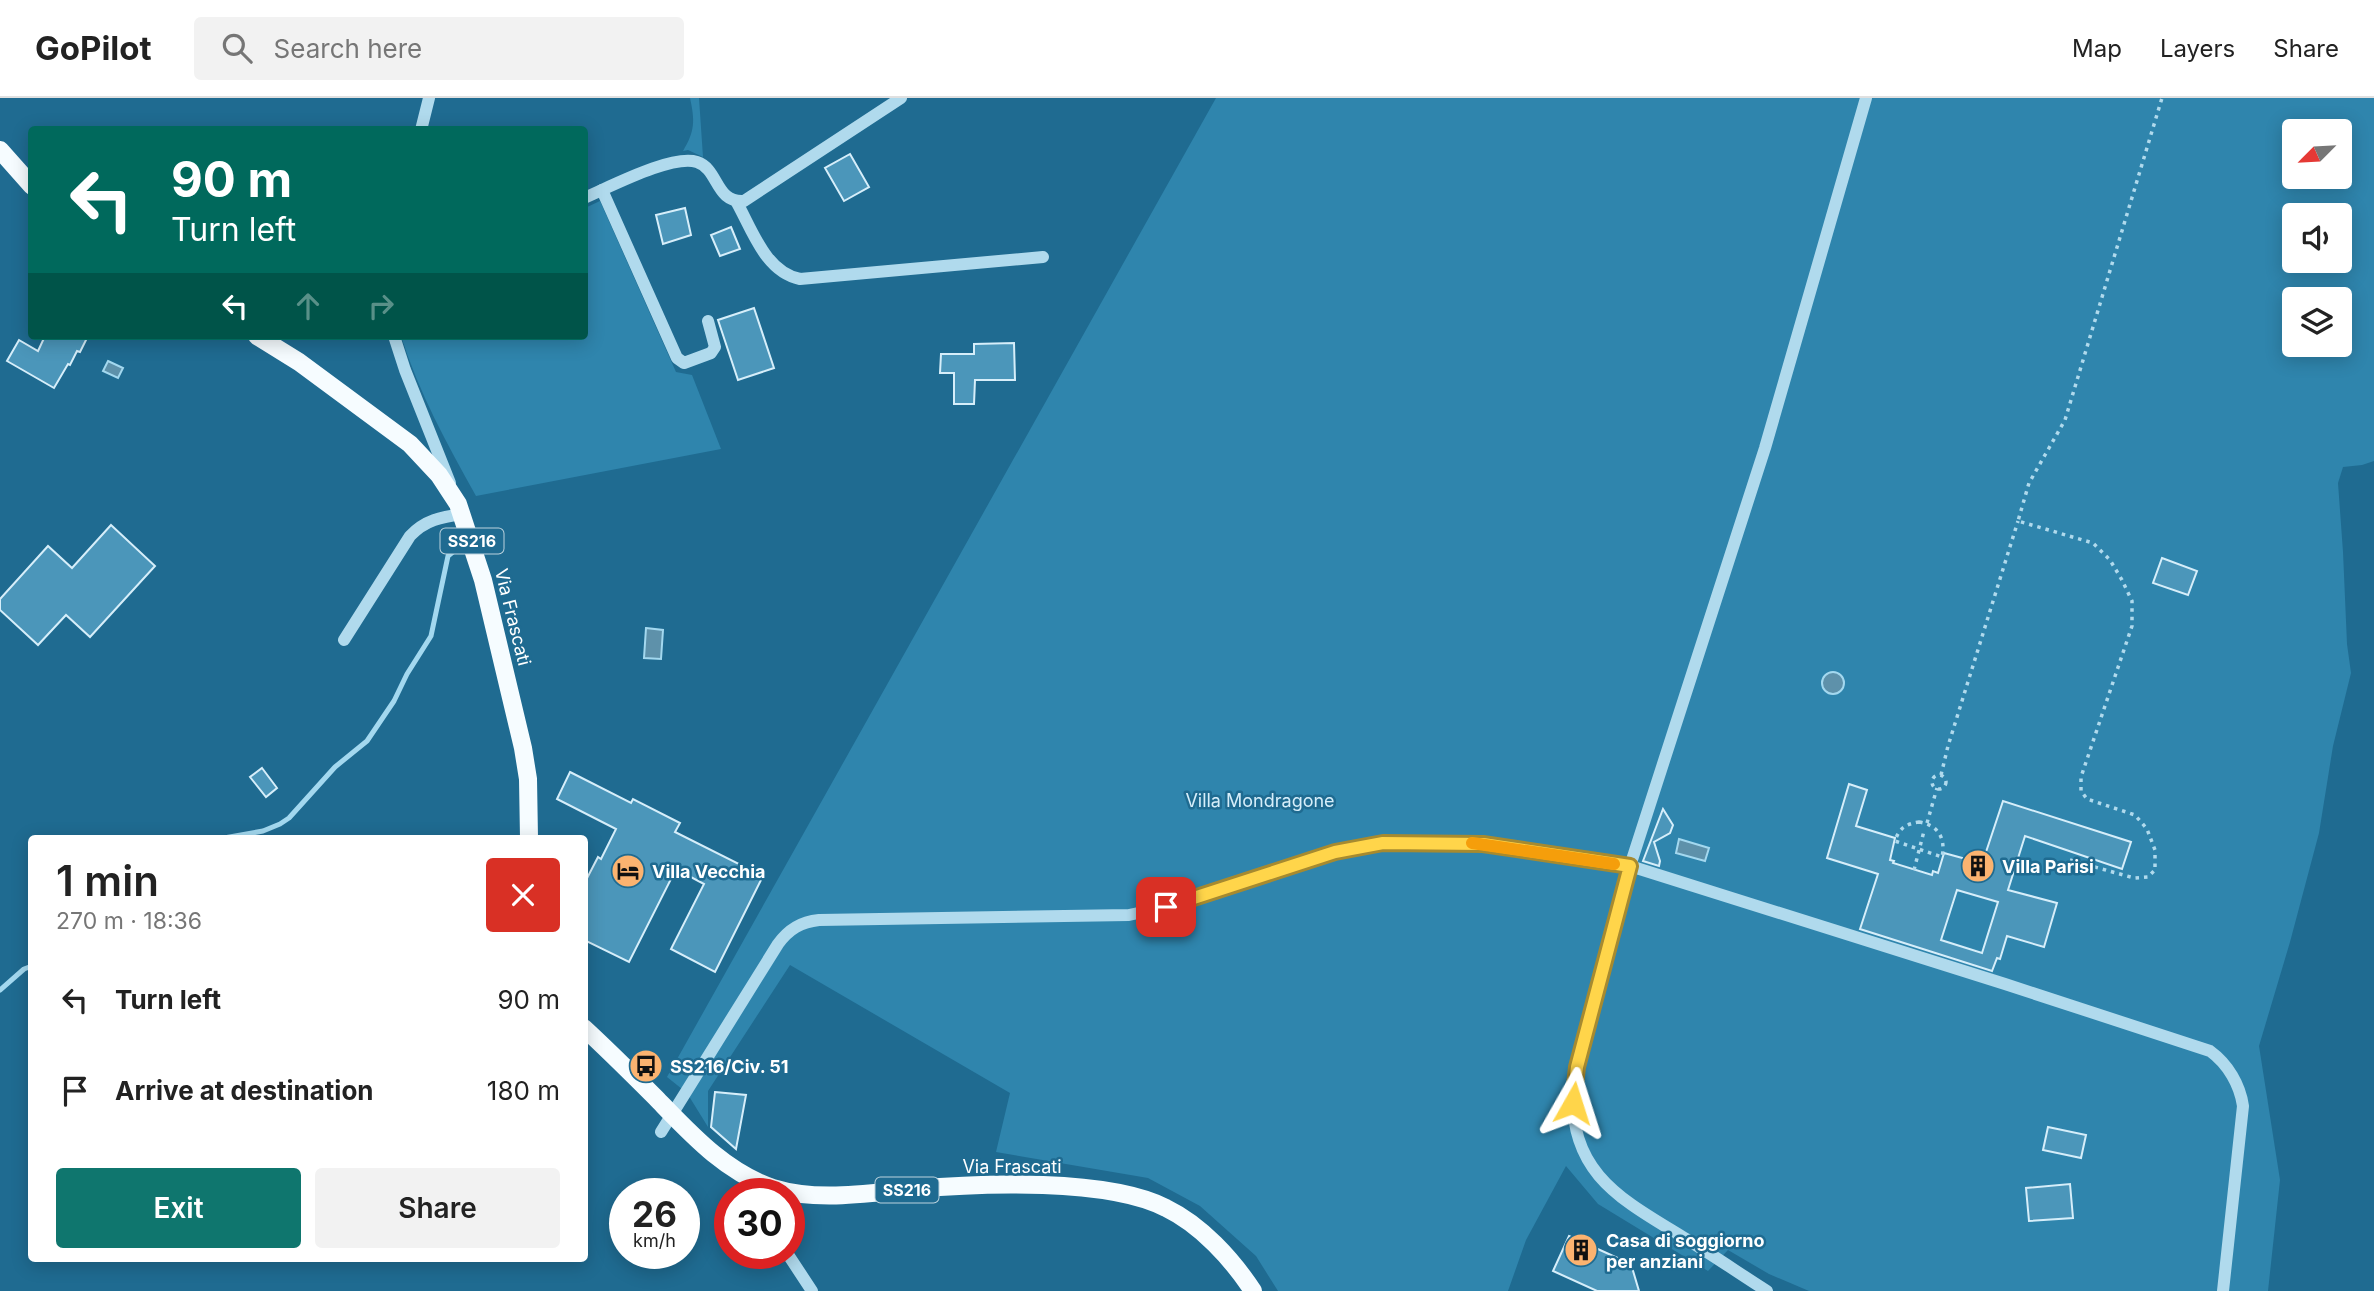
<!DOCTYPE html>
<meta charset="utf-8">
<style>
:root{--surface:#fff;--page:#f2f2f2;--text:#222;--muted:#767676;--line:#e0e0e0;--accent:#0f766e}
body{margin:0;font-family:Inter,sans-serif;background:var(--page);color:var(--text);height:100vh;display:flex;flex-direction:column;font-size:26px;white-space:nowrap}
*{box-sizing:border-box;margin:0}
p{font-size:23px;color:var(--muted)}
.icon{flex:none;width:38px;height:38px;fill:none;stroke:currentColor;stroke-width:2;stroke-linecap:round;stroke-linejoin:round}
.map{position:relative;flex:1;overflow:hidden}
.side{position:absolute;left:28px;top:737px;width:560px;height:427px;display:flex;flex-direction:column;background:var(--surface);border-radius:7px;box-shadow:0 4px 18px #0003}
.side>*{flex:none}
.guide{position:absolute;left:28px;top:28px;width:560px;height:214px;border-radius:7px;box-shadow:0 4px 18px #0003;background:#00695c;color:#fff;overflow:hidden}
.needle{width:46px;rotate:246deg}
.tools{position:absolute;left:2282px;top:21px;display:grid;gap:14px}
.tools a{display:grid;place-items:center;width:70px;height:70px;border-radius:7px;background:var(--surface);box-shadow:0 4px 18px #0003;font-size:35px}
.speed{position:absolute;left:609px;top:1080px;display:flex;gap:14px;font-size:35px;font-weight:700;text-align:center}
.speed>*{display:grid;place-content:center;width:91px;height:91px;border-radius:50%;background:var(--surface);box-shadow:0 4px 18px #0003;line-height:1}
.speed small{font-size:18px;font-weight:400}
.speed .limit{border:10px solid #d22;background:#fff;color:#111}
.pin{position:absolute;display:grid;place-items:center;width:60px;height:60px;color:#fff;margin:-30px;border-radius:14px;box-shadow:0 4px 10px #0006}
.me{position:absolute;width:77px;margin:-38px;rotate:6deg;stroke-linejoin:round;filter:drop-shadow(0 0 5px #0008)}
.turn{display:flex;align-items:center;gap:24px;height:147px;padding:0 28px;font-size:32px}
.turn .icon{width:91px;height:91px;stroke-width:2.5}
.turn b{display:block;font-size:49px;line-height:60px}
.lanes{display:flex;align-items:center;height:66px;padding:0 28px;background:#0003;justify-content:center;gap:35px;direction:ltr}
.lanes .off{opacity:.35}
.round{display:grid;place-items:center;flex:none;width:74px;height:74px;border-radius:7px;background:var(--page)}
.head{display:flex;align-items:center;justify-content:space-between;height:119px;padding:0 28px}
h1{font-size:42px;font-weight:600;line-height:52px}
.button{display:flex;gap:14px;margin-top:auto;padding:14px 28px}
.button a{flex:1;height:80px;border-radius:7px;background:var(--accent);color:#fff;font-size:28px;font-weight:600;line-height:80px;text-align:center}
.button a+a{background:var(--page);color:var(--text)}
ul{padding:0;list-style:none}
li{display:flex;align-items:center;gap:21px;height:91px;padding:0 28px}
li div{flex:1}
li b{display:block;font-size:26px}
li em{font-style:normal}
header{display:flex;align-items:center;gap:42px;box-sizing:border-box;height:98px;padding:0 35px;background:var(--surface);border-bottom:2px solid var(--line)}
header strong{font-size:33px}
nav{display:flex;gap:38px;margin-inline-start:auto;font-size:24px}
.search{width:490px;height:63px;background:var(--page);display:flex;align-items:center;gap:18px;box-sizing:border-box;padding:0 24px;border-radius:7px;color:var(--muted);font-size:26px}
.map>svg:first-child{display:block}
</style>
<header>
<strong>GoPilot</strong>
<div class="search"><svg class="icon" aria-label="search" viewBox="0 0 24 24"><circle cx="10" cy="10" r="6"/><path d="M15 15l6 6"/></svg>Search here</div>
<nav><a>Map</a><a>Layers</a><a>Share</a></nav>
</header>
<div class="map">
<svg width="2374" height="1193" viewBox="0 0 2374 1193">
<rect width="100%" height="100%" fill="#1f6b91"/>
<g fill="#2f85ad" fill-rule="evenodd">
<path d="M690,0h9l4,59 -15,-7 -5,1c12,-20 12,-30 7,-53z"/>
<path d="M1216,0h1158v363l-12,4 -19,2 -5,16 5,69 4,92 4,29 -18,73 -14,87 -29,109 -31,104 21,134 -12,111h-459l-40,-17 -41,-24 -20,21 -110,-67 -32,-38 -40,74 -18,51h-230l-22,-35 -56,-50 -52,-28 -152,-26 14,-59 -220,-128 -82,126v36l-21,-34 -20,-16zM2294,33h46v46h-46zM2294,117h46v46h-46zM2294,201h46v46h-46z"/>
<path d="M600,103l76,171 16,3 29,74 -245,47c-29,-52 -57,-103 -75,-160h183l1,-128z"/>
</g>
<g fill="#5e91aa" stroke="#a3d8ef" stroke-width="2">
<path d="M108,263l15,7 -5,10 -15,-7z"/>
<path d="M646,530l17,2 -2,29 -17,-1z"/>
<circle cx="1833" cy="585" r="11"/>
<path d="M1679,741l30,9 -4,13 -29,-8z"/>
</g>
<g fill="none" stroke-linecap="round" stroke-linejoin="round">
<g stroke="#a3d8ef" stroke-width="5">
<path d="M224,740l39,-7 17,-7 9,-6 46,-51 32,-26 27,-40 13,-27 24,-38 17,-80 11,-9"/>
<path d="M0,892l24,-21 8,-3"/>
</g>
</g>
<g fill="#4b96ba" stroke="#d6eefa" stroke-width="2" fill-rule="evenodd">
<path d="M850,56l19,33 -25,14 -19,-33z"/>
<path d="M685,110l6,27 -28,9 -7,-29z"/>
<path d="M731,129l9,22 -20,7 -9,-21z"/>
<path d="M754,210l20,60 -36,12 -20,-60z"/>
<path d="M45,238h43l-8,16 -3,-1 -7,14 -2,-1 -14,24 -47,-27 12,-21 19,11z"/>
<path d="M1014,245l1,37h-40l-1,24h-20v-31h-14l1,-19h33v-10z"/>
<path d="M111,427l44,41 -65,71 -24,-22 -28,30 -38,-35v-11l48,-53 24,22z"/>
<path d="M2162,460l35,13 -9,24 -35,-12z"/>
<path d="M262,670l15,20 -11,9 -16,-20z"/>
<path d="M570,674l61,31 2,-4 47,24 -5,9 88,44 -48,96 -44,-23 33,-65 -28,-15 -47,93 -45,-22v-56l14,-27 3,2 15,-30 -59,-30z"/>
<path d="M1849,686l18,6 -11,36 39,12 -5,22 4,1 -1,2 39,12 1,-4 5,2 6,-20 33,9 2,-6 5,2 19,-57 128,41 -9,27 -97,-33 -17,54 49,13 -13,44 -37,-11 -7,23 -3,-1 -5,13 -132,-42 18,-55 -51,-16zM1957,792l41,12 -16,51 -41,-13z"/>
<path d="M1663,711l10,16 -3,8 -16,9 6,19 -1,5 -16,-5z"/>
<path d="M715,994l31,3 -10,54 -25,-22z"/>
<path d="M2048,1029l38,8 -5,23 -38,-8z"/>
<path d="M2070,1086l3,34 -44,3 -3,-33z"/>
<path d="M1569,1138l62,28 8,27h-42l-44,-20z"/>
</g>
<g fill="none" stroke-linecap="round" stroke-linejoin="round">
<g stroke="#b0daed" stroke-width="3.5" stroke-dasharray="3.5 5" stroke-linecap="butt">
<circle cx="1939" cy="684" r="7"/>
<path d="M1941,677l7,-29 70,-225"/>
<path d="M1919,724c19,3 27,16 23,35l-47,-16c4,-13 11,-17 24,-19z"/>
<path d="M1927,725l10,-35"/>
<path d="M2070,762l64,18 14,-1 7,-7v-20l-8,-21 -12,-14 -48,-16 -6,-8v-14l51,-151v-25l-10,-21 -12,-20 -17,-17 -75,-22 11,-38 36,-63 97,-322"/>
<path d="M1914,772l10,-39"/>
</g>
<g stroke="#b0daed" stroke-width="12">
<path d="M421,32l8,-32"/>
<path d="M602,92l75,168 7,5 27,-10 4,-6 -7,-26"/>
<path d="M584,100c26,-11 88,-44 113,-36 22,7 18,41 47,39l157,-103"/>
<path d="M736,103c16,28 29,71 64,78l243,-22"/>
<path d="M394,238l11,34 45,113"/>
<path d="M344,542l66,-104c15,-16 31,-19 53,-22l-2,-5"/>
<path d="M661,1034l117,-188c11,-15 23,-22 41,-24l310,-5 46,-10 178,-58 42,-5 105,4 130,20 375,118 205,67c18,13 30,34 33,55l-20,185"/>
<path d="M787,1155l25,38"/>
<path d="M1767,1193c-27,-17 -54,-36 -81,-52 -65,-40 -118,-65 -113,-153l57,-220 135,-418 101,-350"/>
</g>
<g stroke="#f6fcff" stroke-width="18">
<path d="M0,52l32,36"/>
<path d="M257,238l42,26 111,82 29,31 19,29 25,76 40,168 5,31 1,59"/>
<path d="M584,930c25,23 49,47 72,70 34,35 69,74 117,90 45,14 95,5 142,1 65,-6 193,-11 251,19 35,17 66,51 87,83"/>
</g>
</g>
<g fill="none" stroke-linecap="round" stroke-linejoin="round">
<defs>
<path id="route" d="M1166,809l169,-55 48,-9 100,1 147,22 -53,201 -4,36"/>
</defs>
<use href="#route" stroke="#a68a30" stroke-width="18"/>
<use href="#route" stroke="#ffd54a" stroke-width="12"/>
<path stroke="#f59e0b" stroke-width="12" d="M1472,745l142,21"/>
</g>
<defs>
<symbol id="building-disc" viewBox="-11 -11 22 22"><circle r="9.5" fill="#fbb370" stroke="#1f6b91"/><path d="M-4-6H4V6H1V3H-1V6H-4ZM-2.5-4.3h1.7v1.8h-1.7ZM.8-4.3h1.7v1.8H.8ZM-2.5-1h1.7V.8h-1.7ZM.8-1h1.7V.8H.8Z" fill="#111"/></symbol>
<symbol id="hotel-disc" viewBox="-11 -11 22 22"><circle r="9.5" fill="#fbb370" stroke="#1f6b91"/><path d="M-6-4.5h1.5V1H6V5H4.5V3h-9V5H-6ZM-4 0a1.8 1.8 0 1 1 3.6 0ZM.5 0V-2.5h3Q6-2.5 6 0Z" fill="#111"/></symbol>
<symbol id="bus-disc" viewBox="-11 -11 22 22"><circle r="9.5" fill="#fbb370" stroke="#1f6b91"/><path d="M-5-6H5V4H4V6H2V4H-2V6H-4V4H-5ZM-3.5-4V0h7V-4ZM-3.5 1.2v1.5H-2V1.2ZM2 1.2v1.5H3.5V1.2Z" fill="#111"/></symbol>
</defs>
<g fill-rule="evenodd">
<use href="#building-disc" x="1959" y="749" width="38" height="38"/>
<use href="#hotel-disc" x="609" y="754" width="38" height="38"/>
<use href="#bus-disc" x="627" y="949" width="38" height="38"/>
<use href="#building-disc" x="1562" y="1133" width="38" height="38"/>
</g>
<g text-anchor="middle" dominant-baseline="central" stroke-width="5" stroke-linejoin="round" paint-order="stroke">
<g fill="#1f6b91" stroke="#bcd3de" stroke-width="2">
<rect x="440.5" y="430.5" width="63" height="25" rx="5"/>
<rect x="875.5" y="1079.5" width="63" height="25" rx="5"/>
</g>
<g font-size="16" font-weight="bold" fill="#fff">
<text x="472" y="443">SS216</text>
<text x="907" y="1092">SS216</text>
</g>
<g font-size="18" fill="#fff" stroke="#1f6b91">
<text transform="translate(513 519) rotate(76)">Via Frascati</text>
<text x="1012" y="1068">Via Frascati</text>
</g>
<g font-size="18" fill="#d6eefa" stroke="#1f6b91">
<text x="1260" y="702">Villa Mondragone</text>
</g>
<g font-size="18" font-weight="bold" fill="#fff" stroke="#1f6b91" text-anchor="start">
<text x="2002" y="768">Villa Parisi</text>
<text x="652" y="773">Villa Vecchia</text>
<text x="670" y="968">SS216/Civ. 51</text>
<text x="1606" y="1142">Casa di soggiorno<tspan x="1606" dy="21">per anziani</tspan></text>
</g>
</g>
</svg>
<div class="tools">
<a><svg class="needle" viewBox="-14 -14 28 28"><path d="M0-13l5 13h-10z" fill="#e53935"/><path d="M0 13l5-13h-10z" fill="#767676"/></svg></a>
<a><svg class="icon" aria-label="sound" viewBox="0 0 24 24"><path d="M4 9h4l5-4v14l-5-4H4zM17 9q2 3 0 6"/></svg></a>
<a><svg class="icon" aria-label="layers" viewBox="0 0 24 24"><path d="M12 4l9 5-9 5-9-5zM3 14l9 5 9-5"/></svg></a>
</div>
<div class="speed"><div>26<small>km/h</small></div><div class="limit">30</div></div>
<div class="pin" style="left:1166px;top:809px;background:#d93025"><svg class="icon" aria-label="arrive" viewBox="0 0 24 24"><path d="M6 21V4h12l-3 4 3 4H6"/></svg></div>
<svg class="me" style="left:1573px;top:1005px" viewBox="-20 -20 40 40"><path d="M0-17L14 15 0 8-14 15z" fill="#ffd54a" stroke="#fff" stroke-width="4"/></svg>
<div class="guide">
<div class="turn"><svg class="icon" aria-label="left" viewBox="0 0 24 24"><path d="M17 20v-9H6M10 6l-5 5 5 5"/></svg><div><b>90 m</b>Turn left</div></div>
<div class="lanes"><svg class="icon" aria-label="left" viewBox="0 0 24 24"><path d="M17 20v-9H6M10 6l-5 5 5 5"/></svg><svg class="icon off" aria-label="ahead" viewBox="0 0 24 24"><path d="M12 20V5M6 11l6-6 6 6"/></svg><svg class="icon off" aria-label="right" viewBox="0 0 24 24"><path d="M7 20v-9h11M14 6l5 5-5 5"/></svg></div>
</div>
<section class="side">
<div class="head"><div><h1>1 min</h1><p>270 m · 18:36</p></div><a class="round" style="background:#d93025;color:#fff"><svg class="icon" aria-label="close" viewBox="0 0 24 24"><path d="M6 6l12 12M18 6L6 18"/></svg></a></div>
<ul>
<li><svg class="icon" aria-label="left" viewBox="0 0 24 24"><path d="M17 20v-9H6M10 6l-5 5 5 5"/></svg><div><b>Turn left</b></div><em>90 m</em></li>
<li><svg class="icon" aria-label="arrive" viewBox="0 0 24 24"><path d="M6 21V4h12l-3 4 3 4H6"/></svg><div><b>Arrive at destination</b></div><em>180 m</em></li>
</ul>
<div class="button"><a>Exit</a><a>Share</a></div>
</section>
</div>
